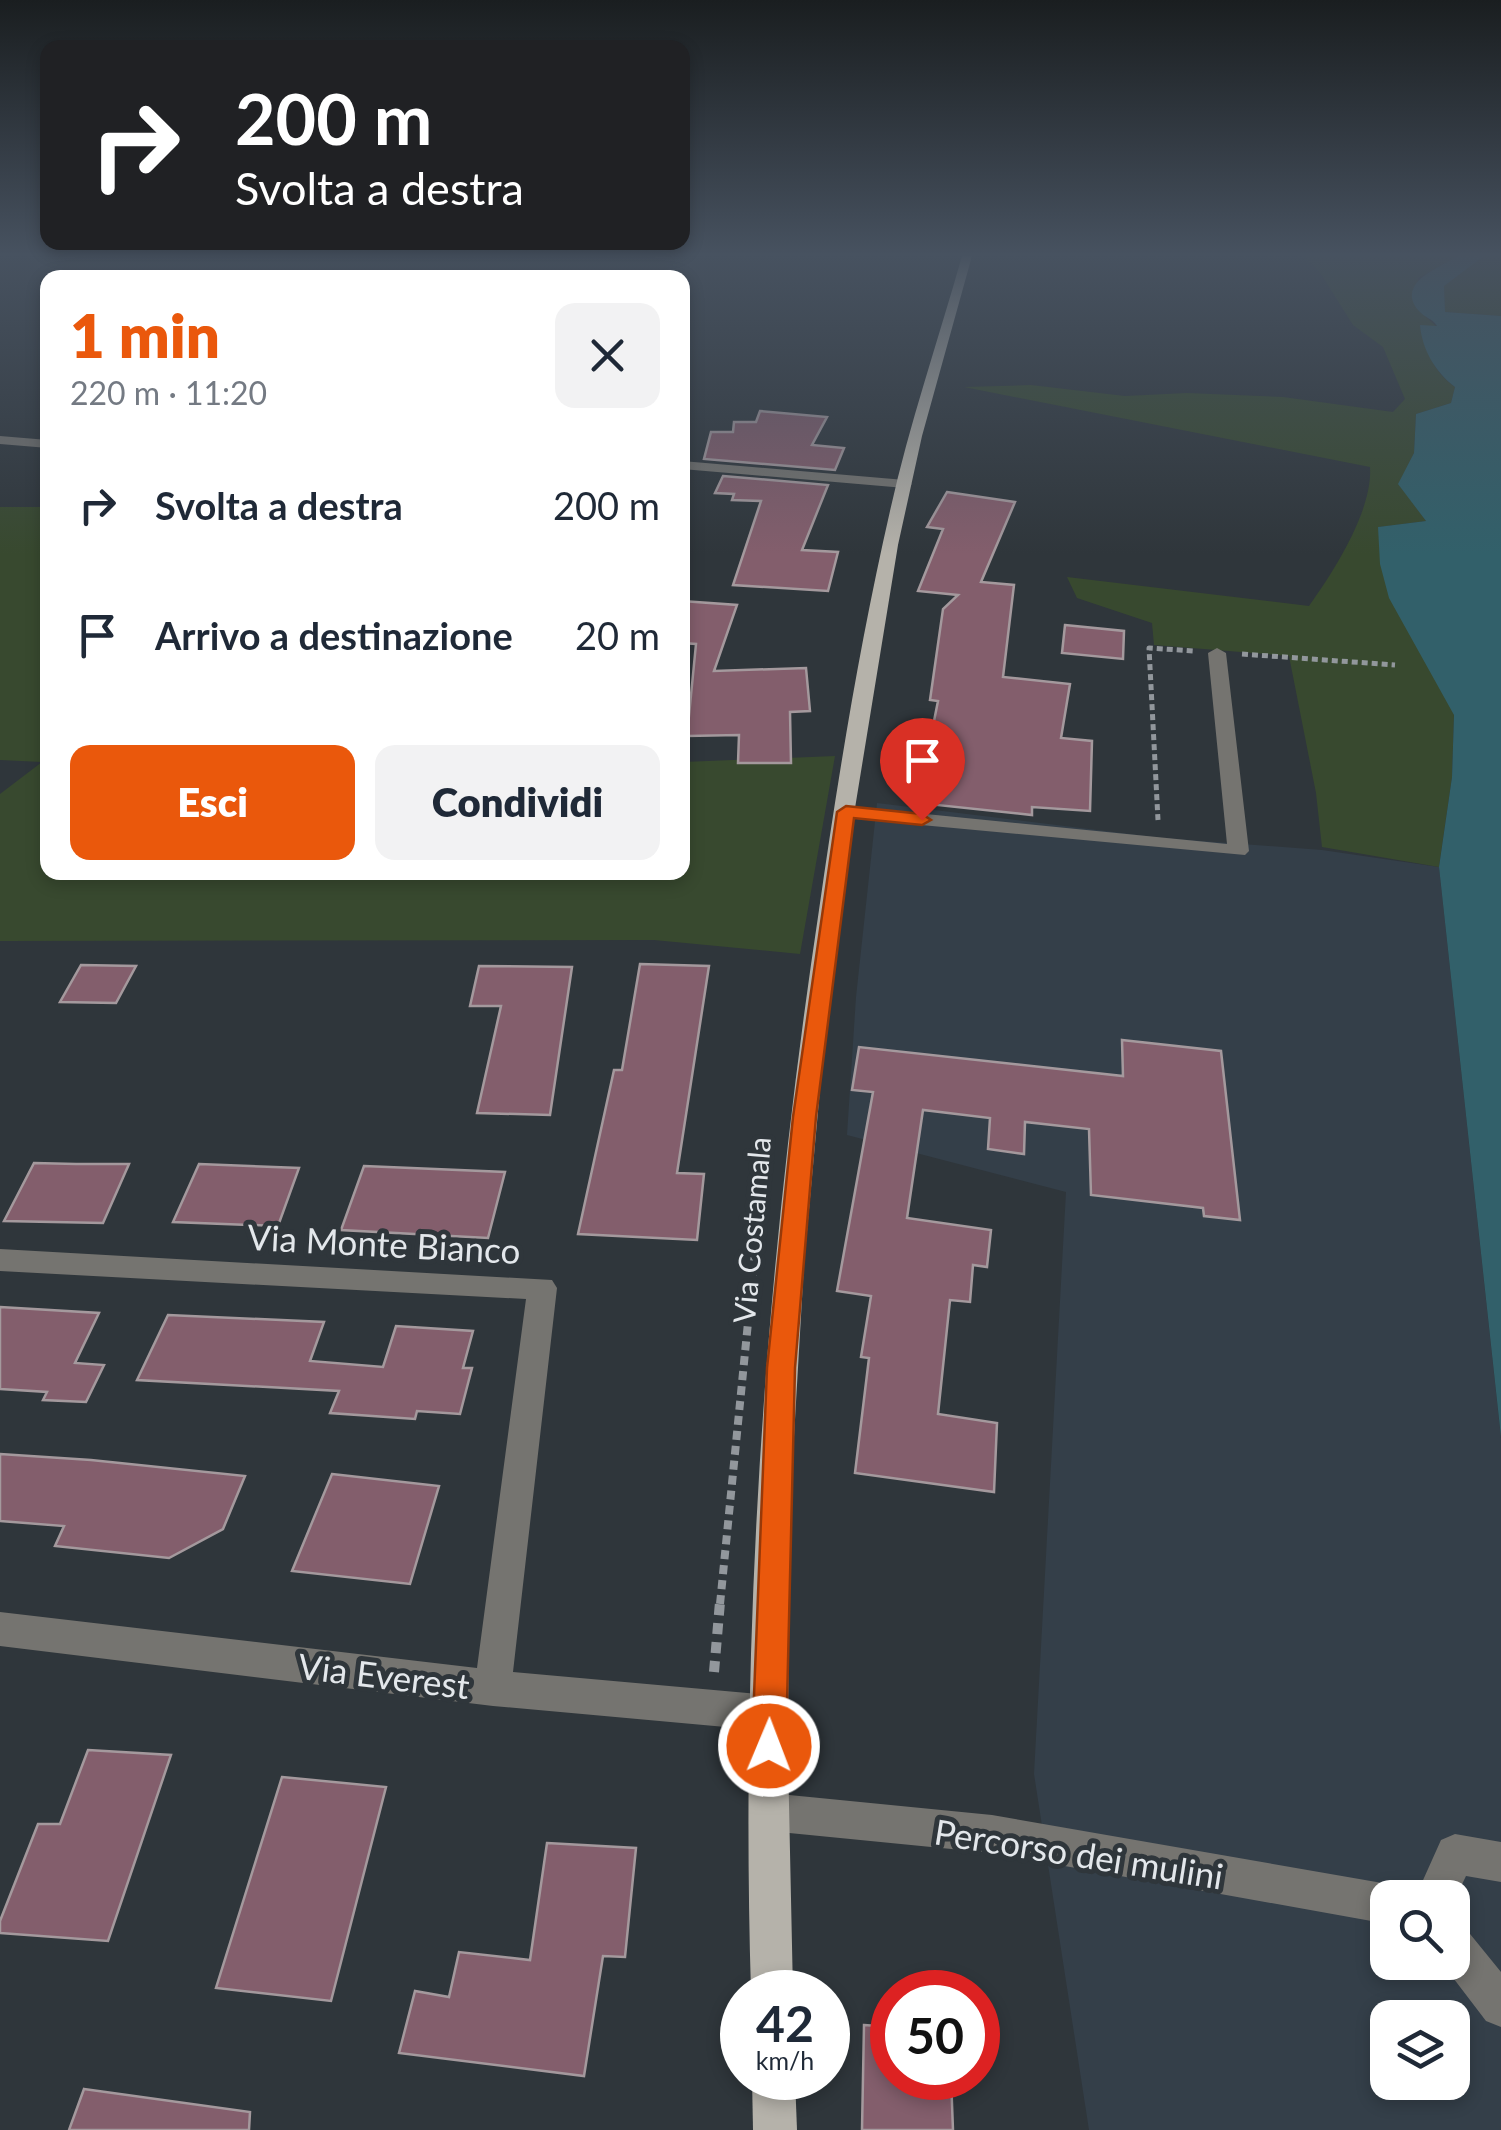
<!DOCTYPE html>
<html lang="it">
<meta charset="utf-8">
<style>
:root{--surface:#fff;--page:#f2f2f3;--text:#1f2937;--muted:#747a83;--accent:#ea580c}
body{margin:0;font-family:Lato,sans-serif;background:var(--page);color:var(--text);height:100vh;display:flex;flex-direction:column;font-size:38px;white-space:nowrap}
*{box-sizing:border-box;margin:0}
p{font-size:32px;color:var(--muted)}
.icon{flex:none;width:55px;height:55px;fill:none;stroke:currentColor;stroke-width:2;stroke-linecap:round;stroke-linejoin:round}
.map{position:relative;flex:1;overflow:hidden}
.side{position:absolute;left:40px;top:270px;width:650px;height:610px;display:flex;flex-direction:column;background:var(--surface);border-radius:20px;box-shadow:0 5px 15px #0003}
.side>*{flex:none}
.banner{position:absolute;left:40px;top:40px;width:650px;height:210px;border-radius:20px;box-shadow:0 5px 15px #0003;background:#202124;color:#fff;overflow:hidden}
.tools{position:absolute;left:1370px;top:1880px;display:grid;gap:20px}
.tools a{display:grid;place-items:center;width:100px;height:100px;border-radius:20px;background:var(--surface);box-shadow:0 5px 15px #0003;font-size:50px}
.speed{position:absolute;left:720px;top:1970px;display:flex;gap:20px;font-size:50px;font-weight:700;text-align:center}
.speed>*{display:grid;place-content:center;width:130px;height:130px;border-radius:50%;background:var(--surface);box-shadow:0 5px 15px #0003;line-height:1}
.speed small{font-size:25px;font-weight:400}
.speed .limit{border:15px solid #d22;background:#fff;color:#111}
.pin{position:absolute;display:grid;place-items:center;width:85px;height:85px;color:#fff;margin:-102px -42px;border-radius:50% 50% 50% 0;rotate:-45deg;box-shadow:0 0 10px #0007}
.pin .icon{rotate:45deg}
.me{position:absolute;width:110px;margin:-55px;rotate:1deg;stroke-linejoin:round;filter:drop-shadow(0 0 8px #0008)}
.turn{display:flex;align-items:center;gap:35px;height:210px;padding:0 30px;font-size:45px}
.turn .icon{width:130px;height:130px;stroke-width:2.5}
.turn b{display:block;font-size:70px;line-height:85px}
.round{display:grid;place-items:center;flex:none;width:105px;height:105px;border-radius:20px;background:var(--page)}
.overview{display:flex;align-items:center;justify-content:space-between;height:170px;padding:0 30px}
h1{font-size:60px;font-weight:800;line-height:75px;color:var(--accent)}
.primary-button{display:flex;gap:20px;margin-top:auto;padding:20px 30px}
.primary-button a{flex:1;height:115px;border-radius:20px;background:var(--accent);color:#fff;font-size:40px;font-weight:800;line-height:115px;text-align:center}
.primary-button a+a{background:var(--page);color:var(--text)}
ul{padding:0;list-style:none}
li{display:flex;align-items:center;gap:30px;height:130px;padding:0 30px}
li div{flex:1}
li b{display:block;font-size:38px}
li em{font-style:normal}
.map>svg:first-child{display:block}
</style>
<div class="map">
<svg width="1501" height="2130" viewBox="0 0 1501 2130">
<rect width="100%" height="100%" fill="#2f363b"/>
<path fill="#343f49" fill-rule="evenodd" d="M877,803l285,35 160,12 117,17 62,571v692h-412l-55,-356 32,-582 -219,-57 9,-138zM1388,1898h64v64h-64zM1388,2018h64v64h-64z"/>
<g fill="#38492f">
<path d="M1302,256h156l-40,22 -1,31 21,19 -18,-3c6,25 13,47 35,62l-4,16 -35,11 -2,39 -15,31 27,37 -47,6 75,188 -2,62 -13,90 -117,-20 -6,-54 -27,-137 -135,-11 -2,-22 -75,-25 -10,-21 242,29c25,-35 64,-96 61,-139l-406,-80 67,-2 94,11 62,-3 96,4 110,15 12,-13 -22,-52 -30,-22 -34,-54z"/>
<path d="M1484,256h17v60l-56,-4 -1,-26z"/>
<path d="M0,507h47l1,365h634l1,-110 152,-6 -35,198 -146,-14 -654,1v-147l42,-32 -42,-2z"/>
</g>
<path fill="#32606a" d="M1458,256h26l-40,30 1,26 56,4v1121l-62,-570 13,-90 2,-62 -65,-117 -9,-34 -2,-37 48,-6 -28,-37 16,-31 2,-39 35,-11 4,-16c-20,-15 -33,-38 -35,-62l17,1c-5,-8 -12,-8 -18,-15 -25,-28 22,-44 39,-55z"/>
<g fill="#835e6c" stroke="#a4999d" stroke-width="2.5">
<path d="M760,411l67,6 -15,28 32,3 -9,22 -131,-11 7,-27h22l1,-10h22z"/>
<path d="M723,476l105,9 -26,65 36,2 -10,39 -95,-6 28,-84 -29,-1 2,-6 -19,-1z"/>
<path d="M947,492l68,10 -34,80 33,3 -11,92 67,7 -9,54 31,3 -2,70 -58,-4v8l-95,-10 7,-47 -17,-2 11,-55 -8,-1 13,-91 15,-14 -40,-4 25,-62 -16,-2z"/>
<path d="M682,601l55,4 -23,66 92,-3 4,43 -20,1 1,51h-53l1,-28 -52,1 9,-92 -14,-1z"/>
<path d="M1065,625l59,6 -1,28 -61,-6z"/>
<path d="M640,964l69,2 -32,207 27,1 -7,66 -119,-6 36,-164h8z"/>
<path d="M81,965l55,1 -20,37 -56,-1z"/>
<path d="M479,966l93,1 -22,148 -73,-2 24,-107h-31z"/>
<path d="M1122,1040l99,11 19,169 -36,-4 -1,-8 -112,-13 -2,-66 -64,-7 -1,32 -36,-5 2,-31 -67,-8 -16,108 84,12 -4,37 -14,-2 -3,37 -20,-2 -12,114 59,9 -3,69 -139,-19 14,-115 -8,-1 10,-61 -34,-5 36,-199 -21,-2 7,-43 264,29z"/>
<path d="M34,1163l42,1h53l-26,59 -99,-2z"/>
<path d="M199,1164l100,4 -21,58 -105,-4z"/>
<path d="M364,1166l141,6 -17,66 -147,-8z"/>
<path d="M0,1307l99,6 -24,50 29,2 -18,37 -43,-2 4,-8 -47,-3z"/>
<path d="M168,1315l156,7 -14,39 73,6 13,-41 77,5 -10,37h9l-12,46 -43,-3 -2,8 -85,-6 9,-22 -202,-11z"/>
<path d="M0,1454l91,6 154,16 -22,53 -54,29 -114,-12 9,-20 -64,-5z"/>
<path d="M332,1474l107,12 -29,98 -118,-13z"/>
<path d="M88,1750l83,5 -63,186 -108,-8v-12l38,-97h22z"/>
<path d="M282,1777l104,10 -55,214 -115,-13z"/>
<path d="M547,1843l89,5 -11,109 -22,-1 -19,120 -185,-23 16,-62 34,6 10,-45 71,8z"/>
<path d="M864,2025l28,2v51h59l2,52h-91z"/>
<path d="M84,2089l166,23 -1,18h-180z"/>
</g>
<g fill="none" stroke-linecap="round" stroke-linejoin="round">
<g stroke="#92979c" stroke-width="5" stroke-dasharray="6 4" stroke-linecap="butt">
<path d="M1242,654l153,11"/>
<path d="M1158,820l-9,-172 45,3"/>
</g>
<path stroke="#92979c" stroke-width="8" stroke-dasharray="9 6" stroke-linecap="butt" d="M720,1604l38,-382"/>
<path stroke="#92979c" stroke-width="10" stroke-dasharray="11 8" stroke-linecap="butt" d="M714,1672l6,-70"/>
<g fill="#757470" fill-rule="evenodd">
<path d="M0,436l48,4v8l-48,-4z"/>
<path d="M682,461l223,19 7,4 -7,4 -223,-19z"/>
<path d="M1217,648l9,5 23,198 -4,4 -399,-37 -10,-6 10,-6 381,38 -19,-191z"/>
<path d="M0,1249l552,31 5,8 -44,384 256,23 13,5 5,13 -5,13 -13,5 -276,-25 -493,-60v-34l477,56 49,-369 -526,-28z"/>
<path d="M769,1793l223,22 396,69 14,6 3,8h-17v26l-396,-71 -223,-22 -14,-5 -5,-14 5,-14z"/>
<path d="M1455,1834l46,8v40l-35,-6 -14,29v-7h-37l26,-58z"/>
<path d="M1452,1923l14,6 35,43v55l-15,-6 -45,-59h11z"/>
</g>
<g fill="#b5b2aa" fill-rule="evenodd">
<path d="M962,256h10l-50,180 -24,109 -50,306 -25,206 -19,207 -15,259 -1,235 5,234h-42c-11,-361 14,-724 68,-1082 19,-133 41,-268 71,-399 19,-86 48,-170 72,-255z"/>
<path d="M752,2078h43l2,52h-44z"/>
</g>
</g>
<linearGradient id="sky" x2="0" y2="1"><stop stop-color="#1a1e20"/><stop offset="0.46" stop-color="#475260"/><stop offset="1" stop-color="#475260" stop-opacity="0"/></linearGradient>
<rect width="1501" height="554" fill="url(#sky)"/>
<path fill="#ea580c" stroke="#983908" stroke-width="2.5" d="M846,806l76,8 9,6 -9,5 -68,-7 -38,299 -21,251 -9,378 -5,12 -12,4 -12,-4 -5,-12 15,-378 26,-251 44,-305z"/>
<g text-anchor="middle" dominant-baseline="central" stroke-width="10" stroke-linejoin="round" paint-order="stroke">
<g font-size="30" fill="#e3e7eb" stroke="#2f363b">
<text transform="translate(751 1230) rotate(-85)">Via Costamala</text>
</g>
<g font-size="35" fill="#e3e7eb" stroke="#2f363b">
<text transform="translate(384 1243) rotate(3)">Via Monte Bianco</text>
<text transform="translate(384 1675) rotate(7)">Via Everest</text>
<text transform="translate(1079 1853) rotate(9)">Percorso dei mulini</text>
</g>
</g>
</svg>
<div class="tools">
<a><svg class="icon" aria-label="search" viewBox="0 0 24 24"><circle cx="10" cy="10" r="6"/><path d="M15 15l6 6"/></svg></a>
<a><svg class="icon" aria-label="layers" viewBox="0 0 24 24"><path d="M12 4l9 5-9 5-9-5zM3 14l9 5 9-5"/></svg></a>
</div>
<div class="speed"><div>42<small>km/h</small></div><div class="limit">50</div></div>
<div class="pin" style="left:922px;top:820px;background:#d93025"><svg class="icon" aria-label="arrive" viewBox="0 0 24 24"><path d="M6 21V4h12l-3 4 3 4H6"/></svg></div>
<svg class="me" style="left:769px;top:1746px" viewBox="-20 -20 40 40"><circle r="17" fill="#ea580c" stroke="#fff" stroke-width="3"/><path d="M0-11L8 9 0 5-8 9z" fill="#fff"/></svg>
<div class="banner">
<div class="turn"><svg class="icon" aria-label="right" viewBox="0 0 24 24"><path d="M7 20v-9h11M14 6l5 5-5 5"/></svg><div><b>200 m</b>Svolta a destra</div></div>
</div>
<section class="side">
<div class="overview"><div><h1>1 min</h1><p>220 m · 11:20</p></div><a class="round"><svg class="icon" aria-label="close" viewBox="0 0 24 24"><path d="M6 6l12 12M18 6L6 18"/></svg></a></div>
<ul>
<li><svg class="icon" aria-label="right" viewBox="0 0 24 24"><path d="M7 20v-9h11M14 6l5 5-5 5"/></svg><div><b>Svolta a destra</b></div><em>200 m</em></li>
<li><svg class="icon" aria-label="arrive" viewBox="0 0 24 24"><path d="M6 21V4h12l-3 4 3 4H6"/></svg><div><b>Arrivo a destinazione</b></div><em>20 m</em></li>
</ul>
<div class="primary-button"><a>Esci</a><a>Condividi</a></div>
</section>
</div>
